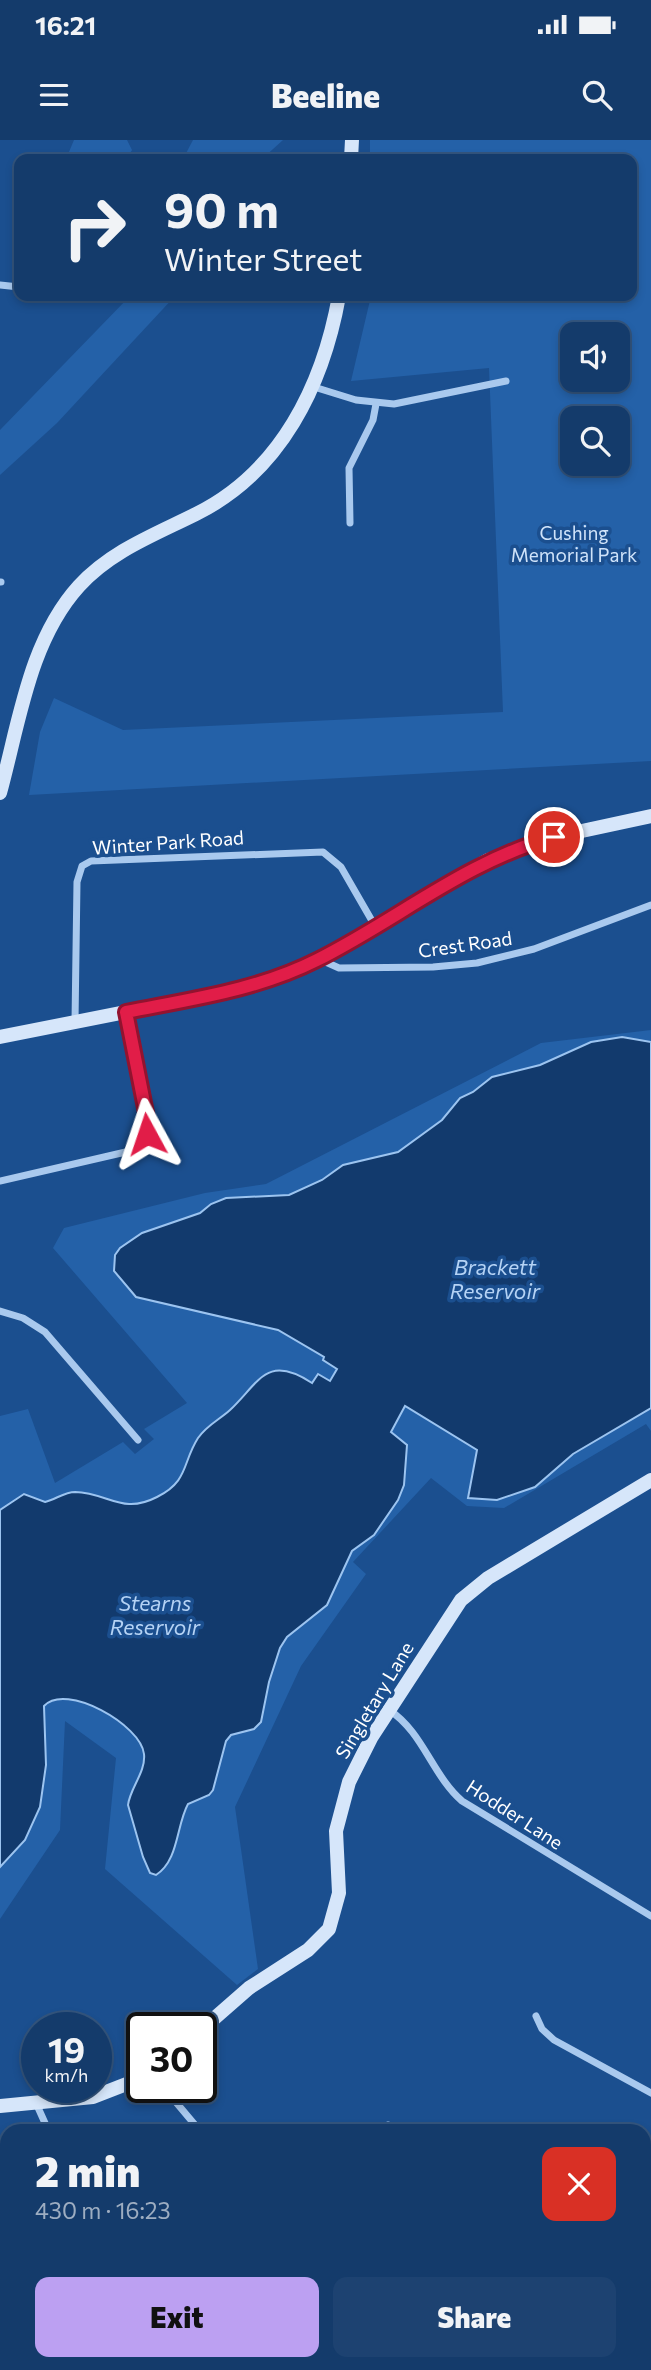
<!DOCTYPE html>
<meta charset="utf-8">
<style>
:root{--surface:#143b6b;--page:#1d4271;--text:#f1f3f6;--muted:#9dadc1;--line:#33557e;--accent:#bca0f2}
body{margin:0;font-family:Commissioner,sans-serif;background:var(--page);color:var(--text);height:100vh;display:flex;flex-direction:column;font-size:26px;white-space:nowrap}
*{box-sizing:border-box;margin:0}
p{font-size:23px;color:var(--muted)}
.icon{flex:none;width:38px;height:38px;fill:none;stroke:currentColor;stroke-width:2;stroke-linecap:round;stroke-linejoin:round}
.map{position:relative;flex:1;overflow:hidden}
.panel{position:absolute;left:0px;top:1984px;width:651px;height:247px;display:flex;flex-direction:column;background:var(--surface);border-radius:21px 21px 0 0;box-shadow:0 4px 10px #0003,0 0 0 2px var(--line)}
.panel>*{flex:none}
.hud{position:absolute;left:14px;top:14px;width:623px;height:147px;border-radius:14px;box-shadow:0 4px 10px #0003,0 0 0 2px var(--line);background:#143b6b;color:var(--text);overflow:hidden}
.tools{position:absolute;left:560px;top:182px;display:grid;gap:14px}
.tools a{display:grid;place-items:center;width:70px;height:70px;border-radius:14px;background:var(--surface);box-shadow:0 4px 10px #0003,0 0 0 2px var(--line);font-size:35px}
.speed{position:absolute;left:21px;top:1872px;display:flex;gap:14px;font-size:35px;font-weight:700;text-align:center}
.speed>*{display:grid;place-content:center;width:91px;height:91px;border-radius:50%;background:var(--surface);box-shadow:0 4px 10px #0003,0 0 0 2px var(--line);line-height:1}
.speed small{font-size:18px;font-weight:400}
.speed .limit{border:4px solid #111;border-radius:10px;background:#fff;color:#111}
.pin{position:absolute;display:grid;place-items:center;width:60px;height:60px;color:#fff;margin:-30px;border:4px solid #fff;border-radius:50%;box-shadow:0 2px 7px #0007}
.me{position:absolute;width:77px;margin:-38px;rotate:355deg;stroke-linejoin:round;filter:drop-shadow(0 0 5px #0008)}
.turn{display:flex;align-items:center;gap:24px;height:147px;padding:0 35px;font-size:32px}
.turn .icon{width:91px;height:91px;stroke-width:2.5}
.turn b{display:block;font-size:49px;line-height:60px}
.round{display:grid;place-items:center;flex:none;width:74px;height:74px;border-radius:14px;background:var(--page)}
.overview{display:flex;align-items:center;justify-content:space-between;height:119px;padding:0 35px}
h1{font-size:42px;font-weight:800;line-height:52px}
.action{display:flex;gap:14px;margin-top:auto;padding:14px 35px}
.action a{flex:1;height:80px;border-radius:14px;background:var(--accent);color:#111;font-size:28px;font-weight:800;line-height:80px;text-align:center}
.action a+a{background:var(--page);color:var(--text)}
.status{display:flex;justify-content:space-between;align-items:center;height:49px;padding:0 35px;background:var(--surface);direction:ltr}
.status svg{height:19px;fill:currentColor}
header{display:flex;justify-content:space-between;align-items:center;height:91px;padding:0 35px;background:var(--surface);font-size:32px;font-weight:800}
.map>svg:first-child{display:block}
</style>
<div class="status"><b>16:21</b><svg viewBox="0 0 49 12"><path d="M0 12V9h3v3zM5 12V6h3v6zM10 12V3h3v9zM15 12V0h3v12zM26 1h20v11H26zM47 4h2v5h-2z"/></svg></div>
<header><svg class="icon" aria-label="menu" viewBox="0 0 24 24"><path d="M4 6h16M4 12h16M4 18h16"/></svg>Beeline<svg class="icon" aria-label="search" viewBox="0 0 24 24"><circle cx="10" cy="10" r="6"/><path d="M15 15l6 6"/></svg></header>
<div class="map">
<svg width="651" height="2230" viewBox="0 0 651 2230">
<rect width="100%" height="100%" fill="#1b4f8f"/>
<g fill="#2461a8" fill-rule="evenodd">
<path d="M74,0h53l5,10 -3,5 -11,-2 -5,6h-47z"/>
<path d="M193,0h90l-21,19h-79z"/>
<path d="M370,0h281v621l-622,34 11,-63 14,-34 69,32 380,-18 -14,-344 -138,13 20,-85h261v-137h-262zM572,194h46v46h-46zM572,278h46v46h-46z"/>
<path d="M130,156h45l-118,127 -57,52v-45z"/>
<path d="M651,890v401l-5,-7 -142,84 -37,-2 -36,-28 -78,84 13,12 -65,92 -66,141 23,162 -21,16 -132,-116 11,-111 -51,-37 -5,109 -60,89v-503l28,-7 27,74 68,-41 12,12 19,-15 -10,-10 43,-26 -134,-155 11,-20 141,-35 61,-9 275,-141z"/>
</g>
<path fill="#123a6d" stroke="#9cc4f0" stroke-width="2" d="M622,897l29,5v366l-78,46 -38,33 -38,13 -29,-2 9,-48 -72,-44 -14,26 16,13 -3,40 -6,15 -24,35 -22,16 -25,54 -40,32 -7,11 -11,34 -8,40 -7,7 -23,6 -5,6 -13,49 -4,5 -21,9c-12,22 -9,56 -32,71l-6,-2 -7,-16 -15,-52c2,-17 18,-33 16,-51 -3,-29 -78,-72 -100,-48l2,59 -6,42 -15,33 -25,27v-357l24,-16 21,8c11,-3 20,-10 30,-10 34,1 47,23 82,5 32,-16 25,-34 41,-59 9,-13 21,-18 32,-28 29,-27 36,-57 82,-27l6,-9 12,7 7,-12 -14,-9 1,-3 -46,-27 -142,-33 -22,-26 1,-16 5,-7 22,-15 58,-20 11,-9 15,-6 63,-3 33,-15 21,-15 55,-13 44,-32 18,-22 13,-6 19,-15 48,-12 51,-23z"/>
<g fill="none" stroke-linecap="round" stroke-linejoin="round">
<g stroke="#a9c9ee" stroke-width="7">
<path d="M0,145l19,2"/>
<path d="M314,247l42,13 38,4 112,-23"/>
<path d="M350,383l-1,-55 24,-48 3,-16"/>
<path d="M0,442h1"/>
<path d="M319,819l20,9 94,-1 44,-4 57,-14 117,-44"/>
<path d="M75,882l2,-140 5,-16 9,-5 232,-9 18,15 34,59"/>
<path d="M0,1041l130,-30 15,-11 3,-17 -22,-111"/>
<path d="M0,1171l23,7 22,14 93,108"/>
<path d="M389,1570c34,22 43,65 73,91l189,115"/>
<path d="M536,1876l6,13 12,11 97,53"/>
<path d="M164,1948l37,44"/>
<path d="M36,1963l13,29"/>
<path d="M388,1985l1,7"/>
<path d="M644,2044l7,-25"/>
<path d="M179,2224l2,6"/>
<path d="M456,2224l6,6"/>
<path d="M637,2224v6"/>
<path d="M383,2230l5,-6"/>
</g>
<g stroke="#d6e6fa" stroke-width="14">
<path d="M351,19l1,-19"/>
<path d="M0,653c19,-69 29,-152 79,-207 32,-35 75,-51 117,-72 85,-42 127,-129 143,-218"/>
<path d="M0,897l226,-45 58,-18 35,-15 169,-99 66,-23 97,-21"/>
<path d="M201,1890l48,-42 59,-38 21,-21 10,-36 -3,-62 13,-49 22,-44 90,-138 27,-22 163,-98"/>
<path d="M0,1966l93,-9 49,-19"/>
</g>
</g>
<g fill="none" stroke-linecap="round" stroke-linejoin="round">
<defs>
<path id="route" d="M147,994l1,-11 -22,-111c65,-13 132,-22 191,-52 80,-40 149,-99 237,-123"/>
</defs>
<use href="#route" stroke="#92132f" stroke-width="18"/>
<use href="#route" stroke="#e11d48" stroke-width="12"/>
</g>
<g text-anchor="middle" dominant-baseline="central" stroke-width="7" stroke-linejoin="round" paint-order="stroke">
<g font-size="19" fill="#cfe3fa" stroke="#1b4f8f">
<text x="574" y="392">Cushing<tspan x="574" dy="22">Memorial Park</tspan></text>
</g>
<g font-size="19" fill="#fff" stroke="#1b4f8f">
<text transform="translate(168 702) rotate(-4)">Winter Park Road</text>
<text transform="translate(465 804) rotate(-8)">Crest Road</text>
<text transform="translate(374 1560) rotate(-59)">Singletary Lane</text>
<text transform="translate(515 1674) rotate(33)">Hodder Lane</text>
</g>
<g font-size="21" font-style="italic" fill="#b5d3f5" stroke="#1b4f8f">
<text x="495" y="1126">Brackett<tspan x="495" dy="24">Reservoir</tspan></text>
<text x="155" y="1462">Stearns<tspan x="155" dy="24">Reservoir</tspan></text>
</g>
</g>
</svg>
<div class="tools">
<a><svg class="icon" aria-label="sound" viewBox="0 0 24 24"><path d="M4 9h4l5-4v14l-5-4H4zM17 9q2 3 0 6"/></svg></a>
<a><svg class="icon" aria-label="search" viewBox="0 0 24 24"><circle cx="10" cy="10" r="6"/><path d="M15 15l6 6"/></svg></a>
</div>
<div class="speed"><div>19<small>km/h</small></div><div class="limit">30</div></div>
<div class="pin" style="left:554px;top:697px;background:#d93025"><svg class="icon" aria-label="arrive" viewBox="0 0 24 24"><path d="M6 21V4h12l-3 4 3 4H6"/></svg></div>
<svg class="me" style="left:147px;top:994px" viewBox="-20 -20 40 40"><path d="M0-17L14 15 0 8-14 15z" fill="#e11d48" stroke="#fff" stroke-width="4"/></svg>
<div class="hud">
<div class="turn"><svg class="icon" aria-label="right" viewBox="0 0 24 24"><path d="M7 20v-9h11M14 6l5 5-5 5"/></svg><div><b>90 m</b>Winter Street</div></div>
</div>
<section class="panel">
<div class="overview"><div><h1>2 min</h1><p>430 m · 16:23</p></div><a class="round" style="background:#d93025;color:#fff"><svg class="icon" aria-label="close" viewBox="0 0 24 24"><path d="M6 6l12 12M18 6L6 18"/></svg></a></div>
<div class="action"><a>Exit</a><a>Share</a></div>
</section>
</div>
